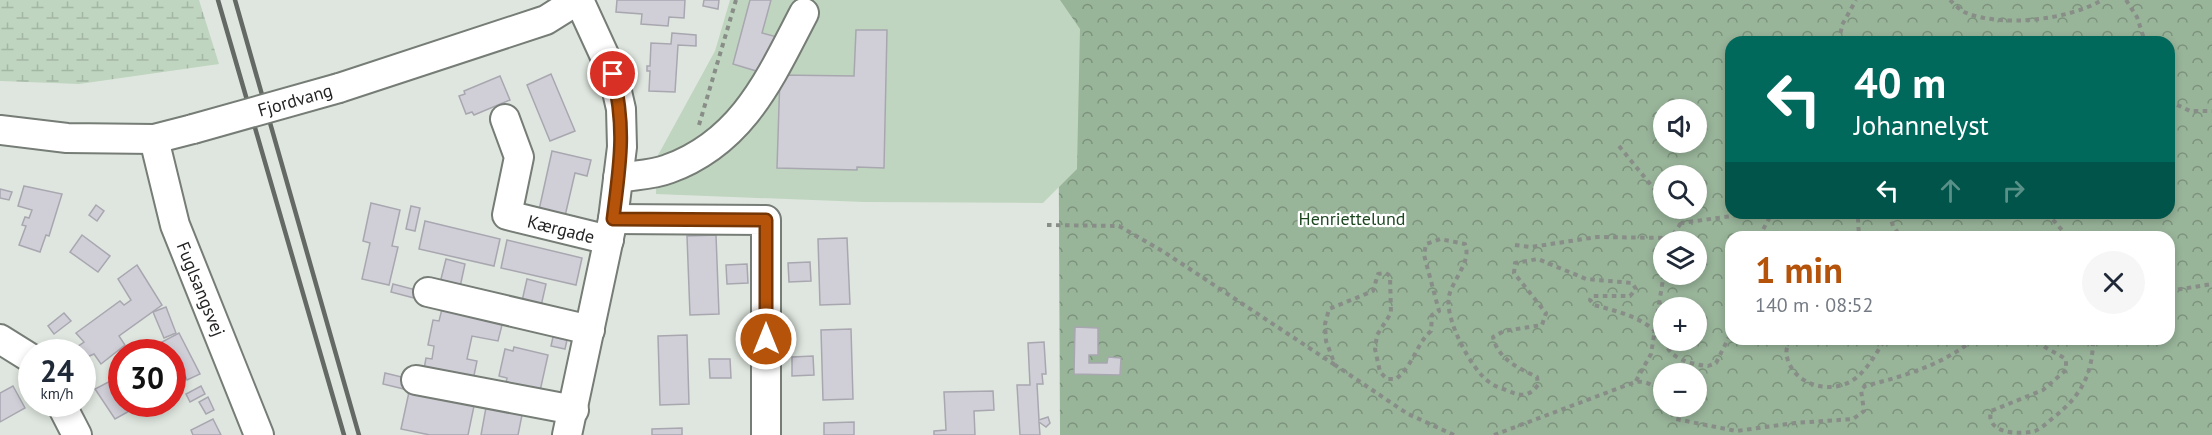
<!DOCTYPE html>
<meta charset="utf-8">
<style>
:root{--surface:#fff;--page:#f6f6f7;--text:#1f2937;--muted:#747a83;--accent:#b45309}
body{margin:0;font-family:"PT Sans",sans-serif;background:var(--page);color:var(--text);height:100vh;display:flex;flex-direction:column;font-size:22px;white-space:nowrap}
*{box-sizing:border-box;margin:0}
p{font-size:20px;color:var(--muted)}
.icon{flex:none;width:33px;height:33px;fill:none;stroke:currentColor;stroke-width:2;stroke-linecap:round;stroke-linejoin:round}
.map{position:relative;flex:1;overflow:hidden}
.drawer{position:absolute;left:1725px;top:231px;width:450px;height:114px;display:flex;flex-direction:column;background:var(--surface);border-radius:18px;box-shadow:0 3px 9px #0003}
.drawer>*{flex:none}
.hud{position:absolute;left:1725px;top:36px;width:450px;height:183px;border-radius:18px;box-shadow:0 3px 9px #0003;background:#00695c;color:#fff;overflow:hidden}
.fabs{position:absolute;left:1653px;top:99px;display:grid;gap:12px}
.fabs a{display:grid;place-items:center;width:54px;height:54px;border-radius:50%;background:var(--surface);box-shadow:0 3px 9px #0003;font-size:30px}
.speed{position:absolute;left:18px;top:339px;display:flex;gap:12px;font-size:30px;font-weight:700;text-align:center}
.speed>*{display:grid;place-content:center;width:78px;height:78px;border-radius:50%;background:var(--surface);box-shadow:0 3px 9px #0003;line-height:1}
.speed small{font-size:15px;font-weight:400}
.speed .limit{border:9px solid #d22;background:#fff;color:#111}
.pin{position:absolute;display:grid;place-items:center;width:51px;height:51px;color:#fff;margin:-26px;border:3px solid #fff;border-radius:50%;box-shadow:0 2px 6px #0007}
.me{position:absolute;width:66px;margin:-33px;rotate:0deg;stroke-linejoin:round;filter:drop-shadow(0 0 4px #0008)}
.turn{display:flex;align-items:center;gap:21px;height:126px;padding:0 30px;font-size:27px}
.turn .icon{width:78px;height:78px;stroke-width:2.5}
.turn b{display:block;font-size:42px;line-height:51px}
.lanes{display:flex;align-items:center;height:57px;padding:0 30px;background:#0003;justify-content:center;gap:30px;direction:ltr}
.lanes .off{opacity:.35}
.round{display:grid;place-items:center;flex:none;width:63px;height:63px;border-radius:32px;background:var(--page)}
.headline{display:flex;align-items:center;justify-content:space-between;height:102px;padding:0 30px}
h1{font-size:36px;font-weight:700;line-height:45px;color:var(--accent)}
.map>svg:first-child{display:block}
</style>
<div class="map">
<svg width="2212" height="435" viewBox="0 0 2212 435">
<defs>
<pattern id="forest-crowns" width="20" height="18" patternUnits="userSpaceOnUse" patternTransform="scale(1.5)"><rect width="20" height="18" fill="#98b499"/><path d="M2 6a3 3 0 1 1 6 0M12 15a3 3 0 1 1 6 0" fill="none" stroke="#7c927c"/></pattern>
<pattern id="wetland-marsh" width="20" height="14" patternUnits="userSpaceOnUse" patternTransform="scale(1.5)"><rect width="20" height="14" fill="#bfd5bf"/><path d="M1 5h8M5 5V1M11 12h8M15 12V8" fill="none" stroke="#a4b7a4"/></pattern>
</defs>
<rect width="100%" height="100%" fill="#dfe6df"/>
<path fill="url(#forest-crowns)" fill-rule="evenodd" d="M1042,0h1170v435h-1152l-2,-430zM1731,42h438v171h-438zM1664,110h32v32h-32zM1664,176h32v32h-32zM1731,237h438v102h-438zM1664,242h32v32h-32zM1664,308h32v32h-32zM1664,374h32v32h-32z"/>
<path fill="url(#wetland-marsh)" d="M0,0h199l20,64 -140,20 -79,-3z"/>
<path fill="#bfd5bf" d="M730,0h330l20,29 -3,140 -34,34 -179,-1 -208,-8 1,-37 58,-106z"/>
<g fill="#d0cfd8" stroke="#a8a7b0" stroke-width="1.5">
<path d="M617,0h68l-1,18 -15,-1 -1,9 -27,-2 1,-10 -26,-2z"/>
<path d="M704,0h15l-1,9 -15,-3z"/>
<path d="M750,0h21l-9,33 15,4 -11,37 -33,-10z"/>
<path d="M856,30h31l-3,138 -27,-1v3l-80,-2 3,-93 74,1z"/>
<path d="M672,33l24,2v11l-18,-1 -3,47 -26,-1 1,-20h-3v-5h3l1,-23 20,1z"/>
<path d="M551,74l24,57 -25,10 -23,-56z"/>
<path d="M500,76l10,24 -36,15 -2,-3 -6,2 -7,-18 6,-2 -1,-3z"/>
<path d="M552,151l39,9 -4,16 -12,-3 -10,43 -26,-6z"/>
<path d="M24,186l38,8 -13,42 -3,-1 -6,17 -21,-7 7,-19 -4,-1 3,-8 4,1 3,-8 -14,-4z"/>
<path d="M0,189l12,3 -3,8 -9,-2z"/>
<path d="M371,203l29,7 -8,36 6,1 -9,38 -27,-6 8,-36 -7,-2z"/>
<path d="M96,205l8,6 -7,10 -8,-6z"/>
<path d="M411,206l9,2 -5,23 -9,-2z"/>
<path d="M425,221l75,18 -6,27 -75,-17z"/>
<path d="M82,235l28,21 -12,16 -28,-20z"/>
<path d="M716,235l3,79 -29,1 -3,-79z"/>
<path d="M847,238l3,66 -30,1 -2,-66z"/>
<path d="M507,240l75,18 -6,27 -75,-17z"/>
<path d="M446,259l19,5 -5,23 -20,-4z"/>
<path d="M810,262l1,19 -22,1 -1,-19z"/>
<path d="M747,264l1,19 -21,1 -1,-19z"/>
<path d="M137,265l25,40 -43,31 6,9 -24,19 -7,-10 -9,4 -8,-11 7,-5 -8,-9 44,-32 4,4 7,-5 -13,-21z"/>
<path d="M527,279l19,5 -5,22 -19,-5z"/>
<path d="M393,284l23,6 -2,8 -23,-6z"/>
<path d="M166,307l10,26 -12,5 -11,-26z"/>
<path d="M442,309l61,12 -5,20 -26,-5 -5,23 10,2 -4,19 -49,-11 2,-11 6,1 2,-13 -6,-1 5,-25 6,1z"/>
<path d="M64,313l7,8 -17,13 -6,-8z"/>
<path d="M1075,327l23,1v27h-9v8h18l1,-6 13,1 -1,17 -46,-1z"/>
<path d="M851,329l2,70 -30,1 -2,-70z"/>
<path d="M179,333l21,41 -13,6 -8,-18 -7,3v-13h-7l-5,-9z"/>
<path d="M687,335l2,69 -29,1 -2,-69z"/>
<path d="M553,337l14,3 -2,9 -14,-3z"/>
<path d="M1044,342l2,32h-4l1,10h-6l2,36 9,-3 2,6 -4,4 -7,-5 1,13h-20l-3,-50h13l-2,-42z"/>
<path d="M514,347l34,8 -8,36 -34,-8 1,-5 -8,-2 6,-27 8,2z"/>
<path d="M813,356l1,19 -22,1v-19z"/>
<path d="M709,359h21l1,19h-21z"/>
<path d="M385,373l25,6 -2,11 -25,-6z"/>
<path d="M122,375v29h8l3,5 -18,10 -20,-30z"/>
<path d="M13,386l12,22 -25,14v-29z"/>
<path d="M201,386l4,8 -15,8 -4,-8z"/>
<path d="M993,391l1,19 -20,1 1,24h-41v-4l12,-1 -2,-38z"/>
<path d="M409,392l65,14 -6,29h-38l-29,-6z"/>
<path d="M208,397l6,13 -8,4 -7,-12z"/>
<path d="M487,402l36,8 -5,25h-37z"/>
<path d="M213,419l8,16h-28l-2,-5z"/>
<path d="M854,422v13h-30v-12z"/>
<path d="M682,428v7h-30v-6z"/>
</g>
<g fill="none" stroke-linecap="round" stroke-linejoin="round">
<defs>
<g id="minor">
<path d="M339,88l207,-68 32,-20"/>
<path d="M505,119l14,38 -12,58 102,25"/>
<path d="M0,130l67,8 87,1 39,-10"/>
<path d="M154,139l21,86 84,210"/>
<path d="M618,178c16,-3 35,-3 50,-9 75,-27 102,-91 136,-156"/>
<path d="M613,219l153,1v215"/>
<path d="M428,292l162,38"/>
<path d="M0,339l32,20"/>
<path d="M416,380l158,30"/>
<path d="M61,404l16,31"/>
<path d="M567,435l46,-216 9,-72 -1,-38 -8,-35 -34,-74"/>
</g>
</defs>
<use href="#minor" stroke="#767c76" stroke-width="32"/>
<g stroke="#888d88" stroke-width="4" stroke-dasharray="4.5 4.5" stroke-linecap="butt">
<path d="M1950,0c4,4 9,9 14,12 37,16 104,8 138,-12"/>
<path d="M2126,0l11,17 8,25"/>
<path d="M1839,42l3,-17 14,-25"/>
<path d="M2169,101l21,10h22"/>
<path d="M699,125l37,-125"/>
<path d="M1619,146l45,55"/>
<path d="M1669,208l12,15 73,-10"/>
<path d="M1850,213l8,6 1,18"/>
<path d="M1889,213l4,13 8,11"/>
<path d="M2047,213l21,24"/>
<path d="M1047,225l72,1 45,26 171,113"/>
<path d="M1759,237l13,-24"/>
<path d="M1668,242l13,-19"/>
<path d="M1515,245l16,2 66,-10 71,1"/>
<path d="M2169,291l43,-7"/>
<path d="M1789,339c-1,6 -4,13 -2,18 7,30 48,39 70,20 12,-10 20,-25 28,-38"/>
<path d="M2039,339c4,11 19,13 27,21v10l-23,20 -52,21c-6,23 29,24 44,20 7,-3 13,-9 19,-14 27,-21 39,-43 39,-78"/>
<path d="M1664,340c5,19 26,24 44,26l8,-3 15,-30"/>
<path d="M1636,381l15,-27 13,-81"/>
<path d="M1664,406l12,13 60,12 59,-8 58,-4 11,-8 -3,-21 4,-4c39,-10 78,-21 109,-47"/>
<path d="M1454,435l-46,-21 -73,-49 -9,-24 -1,-17 4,-15 44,-18 5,-17 8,-1 4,3 1,37 -14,22 -2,14 5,23 7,7h9c19,-16 20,-35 35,-48l1,-16 7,-4 -15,-56 2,-11 14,-5 25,5c7,17 -12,35 -16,52 -5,22 22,73 40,86 5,4 11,6 17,8 14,6 22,8 32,-5l-1,-8c-19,-9 -39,-18 -44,-40l11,-6 38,-6 4,-12 -32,-40 1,-10 23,-4 48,20 46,4 4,6 -6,7h-38l-2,4 4,5c26,7 52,13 70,35"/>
<path d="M1494,435l141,-53c17,-2 23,8 29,22"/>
</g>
<use href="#minor" stroke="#fff" stroke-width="28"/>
<g stroke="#656965" stroke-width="4.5">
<path d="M218,0l126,435"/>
<path d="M235,0l124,435"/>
</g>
<defs>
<path id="minor-bridge" d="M193,129l146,-41"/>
</defs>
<use href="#minor-bridge" stroke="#767c76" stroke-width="32" stroke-linecap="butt"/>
<use href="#minor-bridge" stroke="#fff" stroke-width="28"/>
</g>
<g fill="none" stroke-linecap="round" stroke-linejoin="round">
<defs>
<path id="route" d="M613,74c13,56 7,89 0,145l153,1v119"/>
</defs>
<use href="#route" stroke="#753606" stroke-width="15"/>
<use href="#route" stroke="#b45309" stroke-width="10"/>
</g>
<g text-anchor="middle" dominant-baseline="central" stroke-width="4.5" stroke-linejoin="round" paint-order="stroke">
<g font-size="18" fill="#232523" stroke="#fff">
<text transform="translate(295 100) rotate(-16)">Fjordvang</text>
<text transform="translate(561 229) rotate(14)">Kærgade</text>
<text transform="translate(201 289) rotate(68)">Fuglsangsvej</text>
</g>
<g font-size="18" fill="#1e4822" stroke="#fff">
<text x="1352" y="218">Henriettelund</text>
</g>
</g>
</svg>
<div class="fabs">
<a><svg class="icon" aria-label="sound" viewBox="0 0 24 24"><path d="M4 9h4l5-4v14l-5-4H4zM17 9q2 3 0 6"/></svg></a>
<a><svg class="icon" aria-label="search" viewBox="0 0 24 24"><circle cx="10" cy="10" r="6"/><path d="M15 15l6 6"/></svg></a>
<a><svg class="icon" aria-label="layers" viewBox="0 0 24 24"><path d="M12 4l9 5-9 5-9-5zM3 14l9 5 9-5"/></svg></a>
<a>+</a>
<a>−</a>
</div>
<div class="speed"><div>24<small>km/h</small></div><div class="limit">30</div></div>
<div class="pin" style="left:613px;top:74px;background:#d93025"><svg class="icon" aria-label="arrive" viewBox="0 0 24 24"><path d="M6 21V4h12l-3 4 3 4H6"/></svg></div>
<svg class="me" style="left:766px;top:339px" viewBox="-20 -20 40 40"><circle r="17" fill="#b45309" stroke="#fff" stroke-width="3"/><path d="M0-11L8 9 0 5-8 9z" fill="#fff"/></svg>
<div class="hud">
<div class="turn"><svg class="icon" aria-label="left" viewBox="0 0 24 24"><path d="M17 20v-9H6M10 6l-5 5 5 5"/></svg><div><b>40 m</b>Johannelyst</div></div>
<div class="lanes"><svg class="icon" aria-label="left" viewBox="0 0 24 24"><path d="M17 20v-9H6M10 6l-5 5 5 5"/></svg><svg class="icon off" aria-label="ahead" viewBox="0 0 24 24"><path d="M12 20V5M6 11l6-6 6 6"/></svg><svg class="icon off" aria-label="right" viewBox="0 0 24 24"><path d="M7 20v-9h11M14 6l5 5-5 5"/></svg></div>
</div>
<section class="drawer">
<div class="headline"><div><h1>1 min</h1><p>140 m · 08:52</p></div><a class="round"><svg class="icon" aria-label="close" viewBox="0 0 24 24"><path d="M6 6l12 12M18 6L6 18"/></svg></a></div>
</section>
</div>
